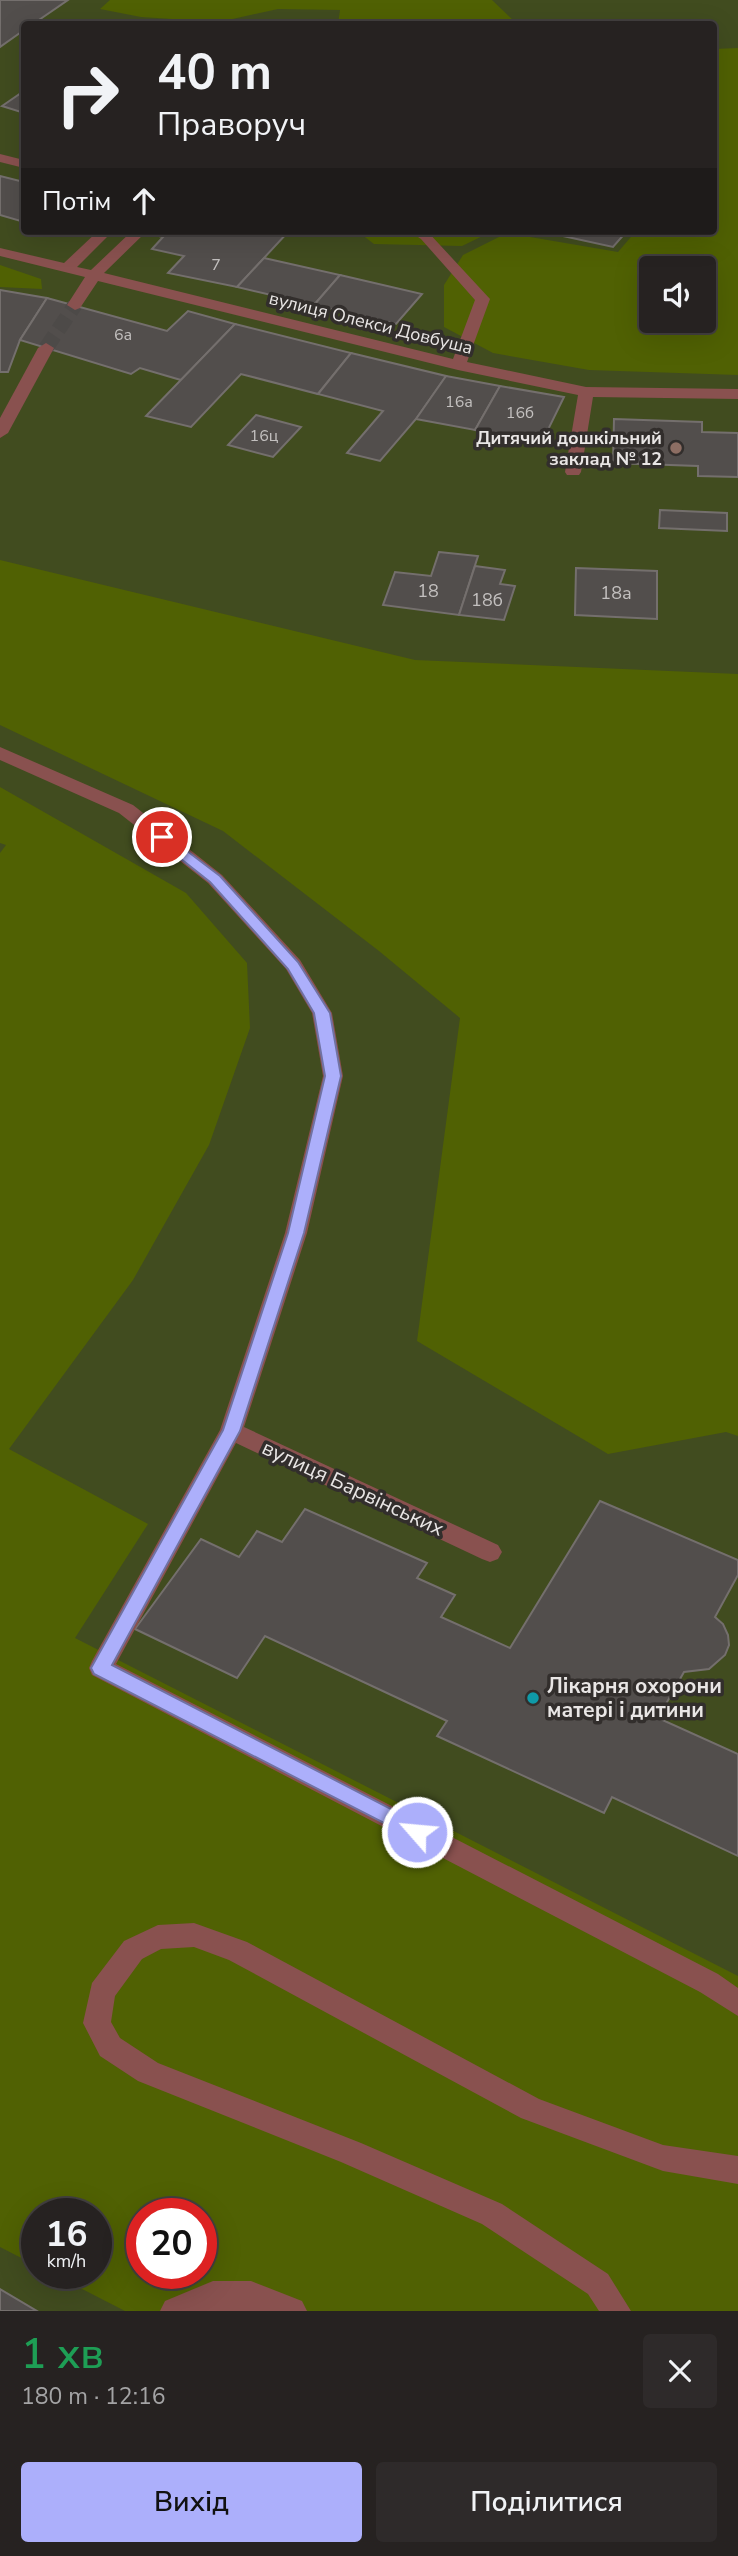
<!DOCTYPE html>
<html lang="uk">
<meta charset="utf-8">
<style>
:root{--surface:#262221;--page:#2e2a2a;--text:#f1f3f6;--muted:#a4a4a5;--line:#423f3f;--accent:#acaffb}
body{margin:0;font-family:"Nunito Sans",sans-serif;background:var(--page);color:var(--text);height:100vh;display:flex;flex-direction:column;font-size:26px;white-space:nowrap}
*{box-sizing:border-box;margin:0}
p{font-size:23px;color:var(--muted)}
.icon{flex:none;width:38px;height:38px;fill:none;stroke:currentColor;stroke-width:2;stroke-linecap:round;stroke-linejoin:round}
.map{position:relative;height:2311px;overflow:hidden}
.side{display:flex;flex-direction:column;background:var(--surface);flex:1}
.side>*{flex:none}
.hud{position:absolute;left:21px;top:21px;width:696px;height:214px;border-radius:7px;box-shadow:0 7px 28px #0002,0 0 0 2px var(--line);background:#262221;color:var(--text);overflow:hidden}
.controls{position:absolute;left:639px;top:256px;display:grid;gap:14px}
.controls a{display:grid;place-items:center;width:77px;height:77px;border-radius:7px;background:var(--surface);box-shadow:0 7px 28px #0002,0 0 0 2px var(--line);font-size:35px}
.speed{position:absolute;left:21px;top:2198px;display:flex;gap:14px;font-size:35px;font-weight:700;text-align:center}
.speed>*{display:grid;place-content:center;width:91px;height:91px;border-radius:50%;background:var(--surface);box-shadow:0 7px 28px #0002,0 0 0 2px var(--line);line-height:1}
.speed small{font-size:18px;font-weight:400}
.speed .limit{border:10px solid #d22;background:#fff;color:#111}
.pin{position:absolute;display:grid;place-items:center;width:60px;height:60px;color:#fff;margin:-30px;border:4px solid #fff;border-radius:50%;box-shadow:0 2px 7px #0007}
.me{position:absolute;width:77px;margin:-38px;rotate:297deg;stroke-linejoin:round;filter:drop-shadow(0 0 5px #0008)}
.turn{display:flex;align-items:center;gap:24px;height:147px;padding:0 21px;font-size:32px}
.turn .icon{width:91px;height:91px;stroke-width:2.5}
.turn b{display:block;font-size:49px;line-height:60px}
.then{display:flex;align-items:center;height:66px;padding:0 21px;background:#0003;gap:14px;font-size:26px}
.round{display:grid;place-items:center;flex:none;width:74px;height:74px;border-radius:7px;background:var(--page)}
.overview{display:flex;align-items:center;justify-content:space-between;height:119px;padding:0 21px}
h1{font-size:42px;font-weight:600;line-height:52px;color:#1e9e55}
.cta{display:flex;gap:14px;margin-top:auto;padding:14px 21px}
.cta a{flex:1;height:80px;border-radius:7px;background:var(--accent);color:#111;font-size:28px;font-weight:600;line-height:80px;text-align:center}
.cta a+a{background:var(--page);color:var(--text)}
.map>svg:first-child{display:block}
</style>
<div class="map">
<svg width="738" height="2311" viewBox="0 0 738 2311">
<rect width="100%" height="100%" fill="#322e2c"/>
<path fill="#414c1f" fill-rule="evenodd" d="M0,0h738v2311h-738zM24,24h690v207h-690zM651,268h53v52h-53zM37,2214h59v59h-59zM142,2214h59v59h-59z"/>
<g fill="#506103" fill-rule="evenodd">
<path d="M110,0h382l25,24h-179l2,-14 -62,-1 -59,13 -78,-5 -41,-8z"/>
<path d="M738,48v327l-149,-5 -96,-17 -49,-26v-42l19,-30 44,-22 111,19 18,-21h78v-182zM651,268h53v52h-53z"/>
<path d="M357,231h136l-31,15 -88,-2z"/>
<path d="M0,265l41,14 1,10 -42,-2z"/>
<path d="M0,560l415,100 323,14v762l-12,-4 -118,22 -191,-113 43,-323 -81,-67 -156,-120 -223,-106z"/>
<path d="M0,787l186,106 61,70 3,65 -41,117 -76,135 -124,169 139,75 -73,114 663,338v335h-613l-74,-38h45v-59h-59v52l-37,-19v-1394l6,-8 -6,-2zM142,2214h59v59h-59z"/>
</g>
<g fill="#524e4c" stroke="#746f6d" stroke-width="2">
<path d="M0,0h68l-35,24h-9v6l-24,17z"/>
<path d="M24,91v22l-22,-7z"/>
<path d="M0,176l24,6v40l-24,-7z"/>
<path d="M153,231h136l-52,56 -69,-14 16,-17 -32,-7 11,-12 -13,-3z"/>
<path d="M540,231h87l-14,16z"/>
<path d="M264,258l76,17 -26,30 -77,-18z"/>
<path d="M340,275l82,19 -26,30 -82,-19z"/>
<path d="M0,290l47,8 -27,42 -12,32h-8z"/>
<path d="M47,298l120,33 21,-20 47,13 -54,56 -41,-12 -9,6 -111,-34z"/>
<path d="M235,324l116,29 -33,41 -77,-20 -50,53 -45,-11z"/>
<path d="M351,353l95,23 -30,43 -36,42 -33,-8 36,-42 -65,-17z"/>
<path d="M446,376l54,10 -25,44 -59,-11z"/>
<path d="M500,386l64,11 -22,45 -67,-12z"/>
<path d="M256,415l45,12 -28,30 -45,-12z"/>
<path d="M614,419l88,3v10l36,1v44l-40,-1v-10l-85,-3z"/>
<path d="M660,510l67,3v18l-68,-3z"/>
<path d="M439,552l39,4 -19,59 -76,-10 12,-33 36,4z"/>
<path d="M475,566l30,4 -5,14 15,2 -11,34 -45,-5z"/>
<path d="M576,568l81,3v48l-82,-4z"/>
<path d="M600,1501l138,59v15l-23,42 8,7 5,11 1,10 -4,10 -16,14 -25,3 -26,46 80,36v102l-126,-59 -8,16 -167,-77 10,-15 -182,-85 -28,42 -102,-49 66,-90 38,18 18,-26 25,11 23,-33 122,54 -10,15 38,17 -14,22 69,31z"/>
<path d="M0,2289l37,22h-37z"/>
</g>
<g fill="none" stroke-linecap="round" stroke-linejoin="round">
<path stroke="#4d4a48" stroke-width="15" stroke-dasharray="15 7" stroke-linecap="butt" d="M46,348l29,-43"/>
<g fill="#89514f" fill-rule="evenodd">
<path d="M0,154l24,6v8l-24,-6z"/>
<path d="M98,231h15l-36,36 14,3 41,-39h15l-43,42 349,86 22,-59 -54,-61 -12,-8h18l63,68 -23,63 119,25 152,2v10l-145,-2 -12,75 -2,3h-12l-2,-3 13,-77 -120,-25 -360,-89 -18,27 -5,2 -8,-5 18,-28 -85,-21v-8l64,15z"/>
<path d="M46,343l8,5 -46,85 -8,5v-20l38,-70z"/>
<path d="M0,747l133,58 89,70 78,85 32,53 11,63 -36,157 -63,194 254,118 4,7 -4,7 -8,3 -8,-3 -246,-116 -120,221 602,310 20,14v28l-38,-24 -608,-317 -3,-7 3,-7 128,-231 65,-197 38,-157 -11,-63 -26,-44 -78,-86 -89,-70 -119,-53z"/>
<path d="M194,1923l53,19 292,157 124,46 75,11v28l-75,-13 -142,-53 -292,-158 -35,-13 -33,2 -19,10 -27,37 -4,26 9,16 38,25 203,80 141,61 106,70 23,37h-32l-11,-17 -106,-70 -141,-62 -203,-81 -38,-25 -17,-33 9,-40 32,-42 34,-16z"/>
<path d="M213,2281h38l51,20 5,10h-147l5,-10z"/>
</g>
</g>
<path fill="#acaffb" stroke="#7072a3" stroke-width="2" d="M162,832l58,44 78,86 32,51 11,63 -37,157 -64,198 -128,234 312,161 3,6 -3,6 -7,2 -323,-166 -3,-6 132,-238 65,-197 37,-157 -11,-63 -26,-44 -78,-87 -53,-42 -2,-3z"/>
<circle fill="#8d6e63" stroke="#322e2c" stroke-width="2.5" cx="676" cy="448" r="7"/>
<circle fill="#0f9aa8" stroke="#322e2c" stroke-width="2.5" cx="533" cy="1698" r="7"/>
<g text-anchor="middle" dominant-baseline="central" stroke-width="7" stroke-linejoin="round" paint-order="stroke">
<g font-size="16" fill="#c3c0bf">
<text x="216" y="265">7</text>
<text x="123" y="335">6а</text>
<text x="459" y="402">16а</text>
<text x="520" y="413">16б</text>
<text x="264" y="436">16ц</text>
</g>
<g font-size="18" fill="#e9e6e5" stroke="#322e2c">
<text transform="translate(371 323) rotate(14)">вулиця Олекси Довбуша</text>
</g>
<g font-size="18" font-weight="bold" fill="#e9e6e5" stroke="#322e2c" text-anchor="end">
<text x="662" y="438">Дитячий дошкільний<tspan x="662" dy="21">заклад № 12</tspan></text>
</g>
<g font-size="18" fill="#c3c0bf">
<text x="428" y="591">18</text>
<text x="616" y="593">18а</text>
<text x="487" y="600">18б</text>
</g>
<g font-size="21" fill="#e9e6e5" stroke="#322e2c">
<text transform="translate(353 1488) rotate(25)">вулиця Барвінських</text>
</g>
<g font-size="21" font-weight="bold" fill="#e9e6e5" stroke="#322e2c" text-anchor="start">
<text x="547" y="1686">Лікарня охорони<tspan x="547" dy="24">матері і дитини</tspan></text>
</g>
</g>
</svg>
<div class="controls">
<a><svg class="icon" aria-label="sound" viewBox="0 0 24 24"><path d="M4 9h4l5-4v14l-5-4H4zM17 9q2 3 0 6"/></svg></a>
</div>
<div class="speed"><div>16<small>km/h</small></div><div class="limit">20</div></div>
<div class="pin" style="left:162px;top:837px;background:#d93025"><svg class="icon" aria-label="arrive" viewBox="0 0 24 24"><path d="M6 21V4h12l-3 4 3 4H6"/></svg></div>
<svg class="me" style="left:417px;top:1832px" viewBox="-20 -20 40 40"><circle r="17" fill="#acaffb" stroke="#fff" stroke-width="3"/><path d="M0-11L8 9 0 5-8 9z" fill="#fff"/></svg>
<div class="hud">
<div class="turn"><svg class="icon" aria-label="right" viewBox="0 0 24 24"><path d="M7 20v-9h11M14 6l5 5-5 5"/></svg><div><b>40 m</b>Праворуч</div></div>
<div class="then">Потім<svg class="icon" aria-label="ahead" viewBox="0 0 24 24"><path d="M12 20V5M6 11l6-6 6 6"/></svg></div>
</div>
</div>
<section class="side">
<div class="overview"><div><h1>1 хв</h1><p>180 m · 12:16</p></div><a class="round"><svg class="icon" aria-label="close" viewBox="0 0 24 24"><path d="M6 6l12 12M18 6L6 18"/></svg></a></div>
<div class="cta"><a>Вихід</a><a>Поділитися</a></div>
</section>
